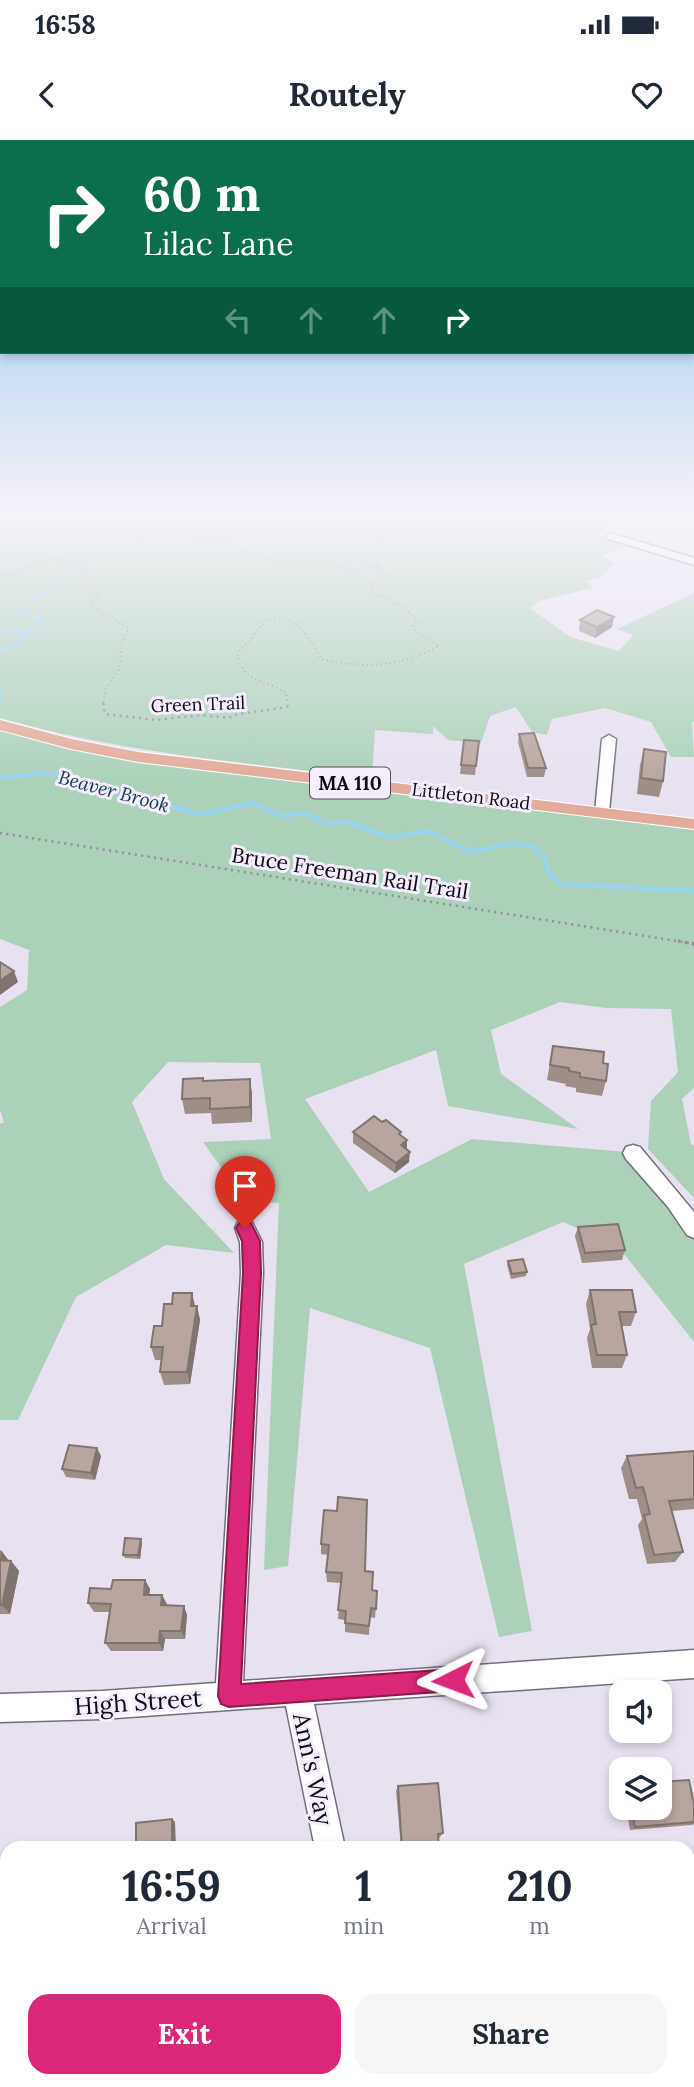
<!DOCTYPE html>
<style>
:root{--surface:#fff;--page:#f6f6f7;--text:#1f2937;--muted:#747a83;--accent:#db2777}
body{margin:0;font-family:Lora,serif;background:var(--page);color:var(--text);height:100vh;display:flex;flex-direction:column;font-size:26px;white-space:nowrap}
*{box-sizing:border-box;margin:0}
p{font-size:23px;color:var(--muted)}
.icon{flex:none;width:38px;height:38px;fill:none;stroke:currentColor;stroke-width:2;stroke-linecap:round;stroke-linejoin:round}
.map{position:relative;flex:1;overflow:hidden}
.details{position:absolute;left:0px;top:1701px;width:695px;height:247px;display:flex;flex-direction:column;background:var(--surface);border-radius:21px 21px 0 0;box-shadow:0 4px 10px #0003}
.details>*{flex:none}
.top-card{position:absolute;left:0px;top:0px;width:695px;height:214px;box-shadow:0 4px 10px #0003;background:#0b6e4f;color:#fff;overflow:hidden}
.buttons{position:absolute;left:609px;top:1540px;display:grid;gap:14px}
.buttons a{display:grid;place-items:center;width:63px;height:63px;border-radius:14px;background:var(--surface);box-shadow:0 4px 10px #0003;font-size:35px}
.pin{position:absolute;display:grid;place-items:center;width:60px;height:60px;color:#fff;margin:-72px -30px;border-radius:50% 50% 50% 0;rotate:-45deg;box-shadow:0 0 7px #0007}
.pin .icon{rotate:45deg}
.me{position:absolute;width:77px;margin:-38px;rotate:267deg;stroke-linejoin:round;filter:drop-shadow(0 0 5px #0008)}
.turn{display:flex;align-items:center;gap:24px;height:147px;padding:0 28px;font-size:32px}
.turn .icon{width:91px;height:91px;stroke-width:2.5}
.turn b{display:block;font-size:49px;line-height:60px}
.lanes{display:flex;align-items:center;height:66px;padding:0 28px;background:#0003;justify-content:center;gap:35px;direction:ltr}
.lanes .off{opacity:.35}
.eta{display:flex;justify-content:space-evenly;align-items:center;height:119px;text-align:center}
.eta b{font-size:42px;font-weight:800;line-height:49px}
.primary-button{display:flex;gap:14px;margin-top:auto;padding:14px 28px}
.primary-button a{flex:1;height:80px;border-radius:21px;background:var(--accent);color:#fff;font-size:28px;font-weight:800;line-height:80px;text-align:center}
.primary-button a+a{background:var(--page);color:var(--text)}
.status{display:flex;justify-content:space-between;align-items:center;height:49px;padding:0 35px;background:var(--surface);direction:ltr}
.status svg{height:19px;fill:currentColor}
header{display:flex;justify-content:space-between;align-items:center;height:91px;padding:0 28px;background:var(--surface);font-size:32px;font-weight:800}
.map>svg:first-child{display:block}
</style>
<div class="status"><b>16:58</b><svg viewBox="0 0 49 12"><path d="M0 12V9h3v3zM5 12V6h3v6zM10 12V3h3v9zM15 12V0h3v12zM26 1h20v11H26zM47 4h2v5h-2z"/></svg></div>
<header><svg class="icon" aria-label="back" viewBox="0 0 24 24"><path d="M15 5l-7 7 7 7"/></svg>Routely<svg class="icon" aria-label="heart" viewBox="0 0 24 24"><path d="M12 20l-8-8c-3-5 5-10 8-4 3-6 11-1 8 4z"/></svg></header>
<div class="map">
<svg width="694" height="1947" viewBox="0 0 694 1947">
<rect width="100%" height="100%" fill="#e8e1f1"/>
<g fill="#abd1b8">
<path d="M0,374h623l-22,9 4,7 -7,5 24,8 -3,1 2,2 -18,10 11,7 -15,15 -14,3 8,7 -54,13 -9,7 40,29 49,14 14,-16 -16,-6 77,-36v129h-2l2,35h-23l-20,-35 -46,-14 -53,11 -5,16 -15,-3 -16,-25 -26,9 -9,27 -33,-3 -15,-14v8l-58,-4 -3,48c-125,-15 -251,-25 -372,-60z"/>
<path d="M0,585l71,19 623,80v264l-12,11 9,45 3,2v52l-46,-49 3,-48 27,-29 -7,-63 -65,-1 -46,-6 -69,28 10,44 77,55 -130,-23 -12,-56 -131,49 64,93 103,-53 155,13 67,77v113l-77,-97 -54,-23 -99,42 68,367 -33,6 -69,-289 -120,-40 -22,258 -24,4 15,-367 -34,-2 -42,-59 68,-3 -11,-76 -92,-1 -36,40 32,77 70,74 -68,-8 -90,52 -58,123h-18v-296l4,-2 -4,-12v-103l27,-17 2,-40 -29,-11z"/>
</g>
<g fill="none" stroke-linecap="round" stroke-linejoin="round">
<g stroke="#99d3ef" stroke-width="3.5">
<path d="M0,488l25,5 2,3 -11,10 -16,5"/>
<path d="M25,493l14,-8 3,-6 -19,-7 3,-5 61,-46 16,-6 4,-6 65,-23 33,-3 28,-9"/>
<path d="M0,550v10"/>
</g>
<path stroke="#99d3ef" stroke-width="4.5" d="M0,637l50,-4 21,4 63,24 12,-3 46,15h17l43,-10 29,13 24,-3 23,11 17,-2 46,15 37,-6 43,21 40,-9 21,3 13,13 4,16 13,9 132,7"/>
<defs>
<g id="minor">
<path d="M606,394h8l80,24v7l-88,-27z"/>
<path d="M609,595l7,4 -7,73 -7,5 -7,-5 7,-73z"/>
<path d="M633,1005l7,2 54,65v26l-7,-3 -19,-28 -42,-48 -3,-6 3,-6z"/>
<path d="M245,1079l7,3 10,20 1,31 -20,408 451,-31v28l-380,26 31,144h-30l-29,-142 -184,13 -102,3v-28l102,-3 114,-8 25,-410 -1,-31 -5,-14 3,-6z"/>
<path d="M344,1941h32l1,6h-34z"/>
</g>
<path id="major" d="M0,580l72,19 66,13 556,67v10l-556,-67 -67,-13 -71,-19z"/>
</defs>
<use href="#minor" stroke="#746d7b" stroke-width="3"/>
<use href="#major" stroke="#fff" stroke-width="2"/>
<g stroke="#938e9a" stroke-width="2" stroke-dasharray="1 3.5" stroke-linecap="butt">
<path d="M508,374l47,5 43,13"/>
<path d="M0,384l39,-10"/>
<path d="M0,393h38l45,-10 86,-5 19,7 1,6 13,8 19,2 44,17 40,6h23l27,6 22,-4 -1,-7 7,-8 -1,-16 35,-15 3,-6"/>
<path d="M0,435l18,-2 29,-16 41,7 -4,6 14,24 -8,12 38,21 -7,24 -1,16 -14,22 -3,16"/>
<path d="M288,565l-2,-12c-13,-9 -33,-11 -43,-24 -3,-4 -6,-10 -5,-15 2,-7 11,-10 14,-16 26,-42 54,-11 69,21 41,10 80,8 118,-13l-21,-13 -5,-7 4,-5 -14,-15 -30,-13 -2,-6 14,-12 -8,-9"/>
</g>
<g stroke="#938e9a" stroke-width="2.5" stroke-dasharray="2 4.5" stroke-linecap="butt">
<path d="M103,563l2,11 50,6 47,-5 27,3 4,-3 54,-8 2,-4"/>
<path d="M0,693l689,110"/>
</g>
<path stroke="#938e9a" stroke-width="3.5" stroke-dasharray="2 5" stroke-linecap="butt" d="M678,801l16,3"/>
<use href="#minor" fill="#fff" fill-rule="evenodd"/>
<use href="#major" fill="#e3ab9b" fill-rule="evenodd"/>
</g>
<g fill="#9d8e88">
<path d="M580,480l32,7 -17,11 -16,-7z"/>
<path d="M519,594l27,34 -2,9h-17l-9,-35z"/>
<path d="M464,600l15,1 -4,34 -15,-1z"/>
<path d="M644,609l19,32 -4,16 -22,-3 3,-29z"/>
<path d="M553,906l50,17 3,18 -4,15 -26,-4v-4l-11,-2 1,-2 -19,-4z"/>
<path d="M250,939l2,15v28l-40,2 -1,-11 -26,1 -3,-15 21,-18z"/>
<path d="M382,982l25,18v10l2,12 -14,11 -42,-30v-11z"/>
<path d="M578,1087l47,23 -3,10 -40,3 -7,-27z"/>
<path d="M508,1121l19,11 -1,4 -15,3 -4,-14z"/>
<path d="M590,1150l46,22 -5,14h-9l5,29 -5,13h-30l-5,-30 3,-9 -4,-25z"/>
<path d="M192,1153l3,13h2l3,14 -10,64 -26,1 -4,-13 2,-12h-7l-4,-13 21,-43z"/>
<path d="M694,1311v58l-22,2 11,41 -8,10 -28,2 -9,-39 4,-6 -5,-20h-8l-8,-31 6,-12z"/>
<path d="M101,1316l-6,24 -29,-3 -4,-8z"/>
<path d="M324,1370l41,61 7,19 5,1 -2,27 -5,-1 -1,18 -24,-3v-12l-7,-1 3,-36 -14,-1 -1,-10 2,-17 -7,-1v-10z"/>
<path d="M142,1403l-2,16 -15,-1 -2,-3z"/>
<path d="M0,1410l9,11h2l8,10 -9,43h-10z"/>
<path d="M145,1440l5,9 -1,6h13l4,10 18,1 3,9 -2,24h-20l-2,12h-52l-6,-8 5,-31h-16l-6,-9 23,-14z"/>
<path d="M398,1646l45,47 -3,4 -2,1 1,10h-38l-5,-57z"/>
<path d="M694,1664v20l-2,1 -62,5 -4,-22h34z"/>
</g>
<g fill="#80746f">
<path d="M614,477l-2,10 -17,11 2,-11z"/>
<path d="M14,831l4,11 -18,13v-14z"/>
<path d="M250,939l2,15v28l-2,-15z"/>
<path d="M407,1000v10l-6,-5z"/>
<path d="M410,1012l-1,10 -14,11 1,-10z"/>
<path d="M192,1153l3,14 -4,-1z"/>
<path d="M197,1166l3,14 -10,64 -3,-12z"/>
<path d="M97,1308l4,8 -6,24 -4,-7z"/>
<path d="M141,1399l1,4 -2,16 -2,-4z"/>
<path d="M1,1410l8,11 -9,1z"/>
<path d="M11,1421l8,10 -9,43 -8,-9z"/>
<path d="M145,1440l5,9 -2,15 -4,-9z"/>
<path d="M162,1455l5,9 -1,10 -5,-9z"/>
<path d="M184,1466l3,9 -2,24 -4,-8z"/>
<path d="M160,1491l5,8 -2,12 -4,-8z"/>
<path d="M172,1679l3,3 1,26h-4z"/>
<path d="M263,1941h3l1,6h-3z"/>
</g>
<g fill="#b7a59e" stroke="#80746f" stroke-width="2">
<path d="M597,470l17,7 -17,10 -17,-7z"/>
<path d="M534,593l12,35h-18l-9,-34z"/>
<path d="M464,600l15,1 -3,25 -15,-1z"/>
<path d="M644,609l22,3 -3,29 -22,-3z"/>
<path d="M0,822l14,9 -14,10z"/>
<path d="M553,906l51,6 -1,11 5,1 -2,17 -26,-4v-4l-11,-2v-3l-19,-3z"/>
<path d="M203,938v3l47,-2v28l-40,2v-11l-28,1 1,-20z"/>
<path d="M374,976l8,6 4,-2 15,12 -2,2 8,6 -6,5 9,7 -14,11 -43,-31z"/>
<path d="M618,1084l7,26 -40,3 -7,-26z"/>
<path d="M523,1119l4,13 -15,2 -4,-13z"/>
<path d="M590,1150h42l4,22h-17l8,43h-30l-6,-30 5,-1z"/>
<path d="M173,1153h19l-1,13h6l-10,66h-27l3,-25h-12l3,-21h8l2,-22h8z"/>
<path d="M69,1305l28,3 -6,25 -29,-4z"/>
<path d="M694,1311v48l-25,2 14,51 -29,3 -10,-40 6,-1 -7,-27 -7,1 -9,-32z"/>
<path d="M338,1357l29,3 -2,71 8,1 -1,18 5,1 -1,18 -5,-1 -2,18 -24,-3 1,-12 -8,-1 4,-37 -16,-1 3,-27 -8,-1 3,-34 13,1z"/>
<path d="M125,1398l16,1 -3,16h-15z"/>
<path d="M0,1420l11,1 -9,44h-2z"/>
<path d="M113,1440h32l-1,15h18l-1,10 23,1 -3,25h-21l-1,12h-54l6,-39 -23,-1 2,-15 21,1z"/>
<path d="M689,1640l5,24v18l-59,5 -4,-19h29v-26z"/>
<path d="M438,1643l5,50 -5,1 1,14h-37l-4,-62z"/>
<path d="M172,1679v29h-36v-25z"/>
<path d="M178,1941h85l1,6h-85z"/>
</g>
<linearGradient id="sky" x2="0" y2="1"><stop stop-color="#88c0eb"/><stop offset="0.58" stop-color="#f5f2f9"/><stop offset="1" stop-color="#f5f2f9" stop-opacity="0"/></linearGradient>
<rect width="694" height="646" fill="url(#sky)"/>
<path fill="#db2777" stroke="#8e194d" stroke-width="2" d="M245,1081l6,2 9,18 1,32 -20,411 212,-15 8,3 3,8 -3,8 -8,3 -224,16 -8,-3 -3,-8 25,-423 -1,-32 -6,-13 3,-5z"/>
<g text-anchor="middle" dominant-baseline="central" stroke-width="6" stroke-linejoin="round" paint-order="stroke">
<g font-size="18" fill="#0d0a10" stroke="#f6eeff">
<text transform="translate(198 564) rotate(-2)">Green Trail</text>
<text transform="translate(471 656) rotate(7)">Littleton Road</text>
</g>
<rect fill="#f6eeff" stroke="#534e58" stroke-width="2" x="310" y="627.5" width="80" height="31" rx="5"/>
<g font-size="19" font-weight="bold" fill="#0d0a10">
<text x="350" y="643">MA 110</text>
</g>
<g font-size="19" font-style="italic" fill="#093c4f" stroke="#f6eeff">
<text transform="translate(114 651) rotate(15)">Beaver Brook</text>
</g>
<g font-size="21" fill="#0d0a10" stroke="#f6eeff">
<text transform="translate(350 733) rotate(9)">Bruce Freeman Rail Trail</text>
</g>
<g font-size="24" fill="#0d0a10" stroke="#f6eeff">
<text transform="translate(138 1562) rotate(-4)">High Street</text>
<text transform="translate(313 1629) rotate(78)">Ann's Way</text>
</g>
</g>
</svg>
<div class="buttons">
<a><svg class="icon" aria-label="sound" viewBox="0 0 24 24"><path d="M4 9h4l5-4v14l-5-4H4zM17 9q2 3 0 6"/></svg></a>
<a><svg class="icon" aria-label="layers" viewBox="0 0 24 24"><path d="M12 4l9 5-9 5-9-5zM3 14l9 5 9-5"/></svg></a>
</div>
<div class="pin" style="left:245px;top:1088px;background:#d93025"><svg class="icon" aria-label="arrive" viewBox="0 0 24 24"><path d="M6 21V4h12l-3 4 3 4H6"/></svg></div>
<svg class="me" style="left:453px;top:1540px" viewBox="-20 -20 40 40"><path d="M0-17L14 15 0 8-14 15z" fill="#db2777" stroke="#fff" stroke-width="4"/></svg>
<div class="top-card">
<div class="turn"><svg class="icon" aria-label="right" viewBox="0 0 24 24"><path d="M7 20v-9h11M14 6l5 5-5 5"/></svg><div><b>60 m</b>Lilac Lane</div></div>
<div class="lanes"><svg class="icon off" aria-label="left" viewBox="0 0 24 24"><path d="M17 20v-9H6M10 6l-5 5 5 5"/></svg><svg class="icon off" aria-label="ahead" viewBox="0 0 24 24"><path d="M12 20V5M6 11l6-6 6 6"/></svg><svg class="icon off" aria-label="ahead" viewBox="0 0 24 24"><path d="M12 20V5M6 11l6-6 6 6"/></svg><svg class="icon" aria-label="right" viewBox="0 0 24 24"><path d="M7 20v-9h11M14 6l5 5-5 5"/></svg></div>
</div>
<section class="details">
<div class="eta">
<div><b>16:59</b><p>Arrival</p></div>
<div><b>1</b><p>min</p></div>
<div><b>210</b><p>m</p></div>
</div>
<div class="primary-button"><a>Exit</a><a>Share</a></div>
</section>
</div>
